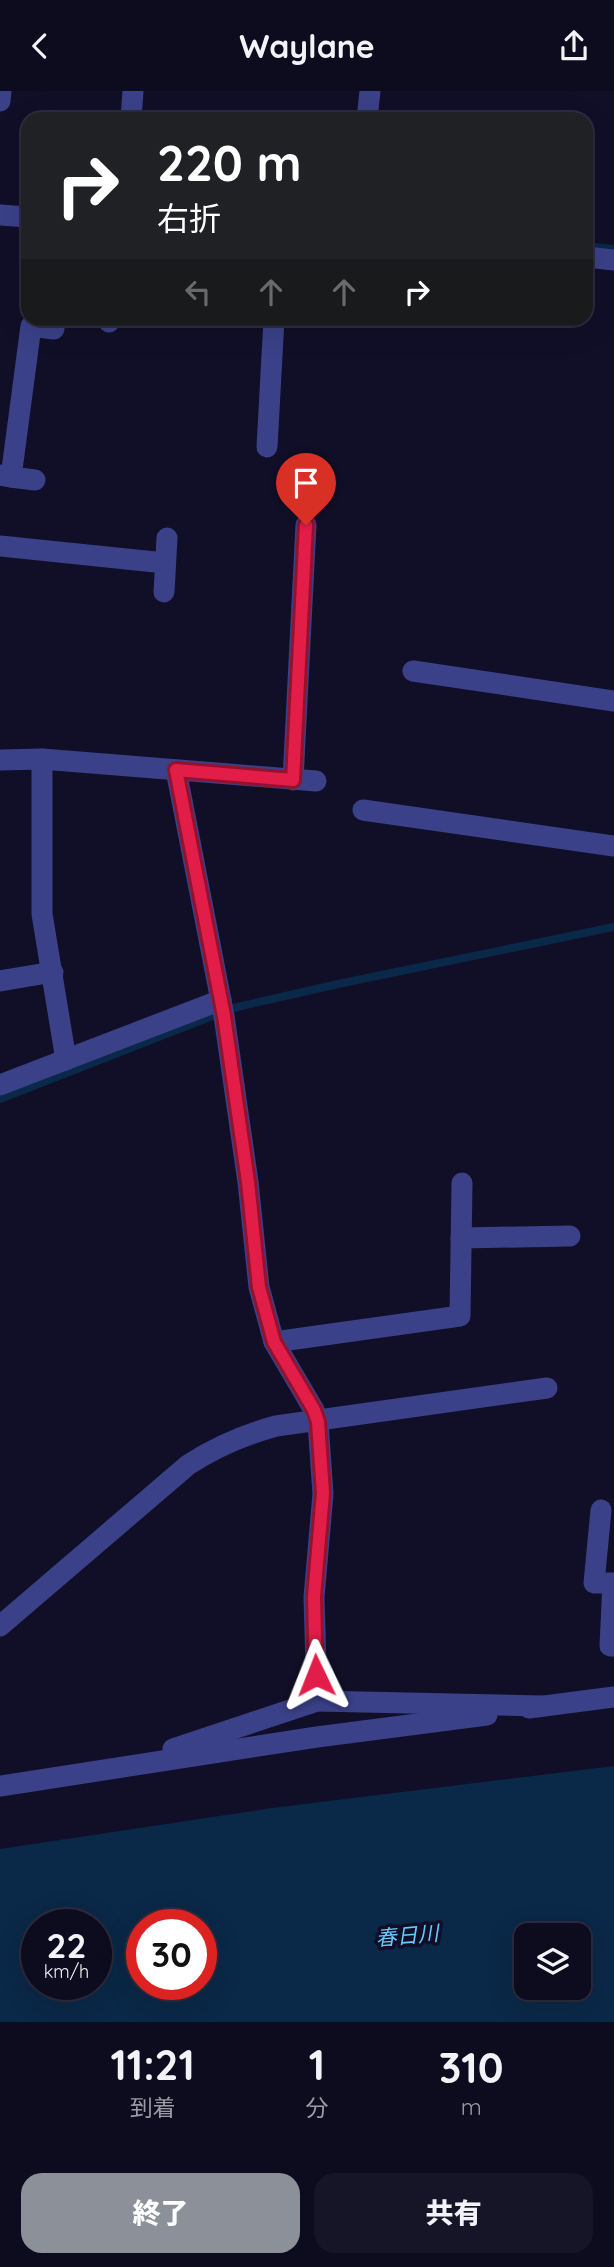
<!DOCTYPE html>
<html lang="ja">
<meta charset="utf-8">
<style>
:root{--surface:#0d0b1e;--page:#161427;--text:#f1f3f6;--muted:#9a9ba4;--line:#2d2b3c;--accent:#8c9099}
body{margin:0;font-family:Quicksand,"Noto Sans JP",sans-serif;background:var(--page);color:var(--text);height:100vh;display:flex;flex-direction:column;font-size:26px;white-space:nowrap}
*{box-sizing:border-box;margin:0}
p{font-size:23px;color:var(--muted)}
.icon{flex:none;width:38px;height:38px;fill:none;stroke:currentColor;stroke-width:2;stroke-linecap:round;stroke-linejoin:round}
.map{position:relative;height:1931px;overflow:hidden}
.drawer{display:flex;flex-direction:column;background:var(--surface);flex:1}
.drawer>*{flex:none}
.guide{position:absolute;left:21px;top:21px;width:572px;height:214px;border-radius:21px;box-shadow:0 7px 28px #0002,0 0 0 2px var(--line);background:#202124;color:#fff;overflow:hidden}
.tools{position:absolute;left:514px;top:1832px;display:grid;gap:14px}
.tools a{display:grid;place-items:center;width:77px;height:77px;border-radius:14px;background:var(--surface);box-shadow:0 7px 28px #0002,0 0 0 2px var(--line);font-size:35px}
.speed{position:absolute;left:21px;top:1818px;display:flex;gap:14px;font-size:35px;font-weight:700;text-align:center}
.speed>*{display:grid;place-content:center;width:91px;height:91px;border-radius:50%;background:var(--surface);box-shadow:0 7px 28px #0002,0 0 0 2px var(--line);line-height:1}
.speed small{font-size:18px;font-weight:400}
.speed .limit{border:10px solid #d22;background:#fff;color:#111}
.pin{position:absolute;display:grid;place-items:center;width:60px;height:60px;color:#fff;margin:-72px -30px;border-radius:50% 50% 50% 0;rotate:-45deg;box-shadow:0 0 7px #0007}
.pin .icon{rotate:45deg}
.me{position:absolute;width:77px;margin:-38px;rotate:358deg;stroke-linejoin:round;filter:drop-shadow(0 0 5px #0008)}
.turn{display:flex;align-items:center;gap:24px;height:147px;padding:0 21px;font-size:32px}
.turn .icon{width:91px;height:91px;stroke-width:2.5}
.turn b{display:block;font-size:49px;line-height:60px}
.lanes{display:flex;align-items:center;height:66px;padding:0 21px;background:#0003;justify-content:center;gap:35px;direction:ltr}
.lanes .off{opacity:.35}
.eta{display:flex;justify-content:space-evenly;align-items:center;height:119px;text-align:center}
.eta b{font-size:42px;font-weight:800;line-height:49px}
.action{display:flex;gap:14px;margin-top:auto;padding:14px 21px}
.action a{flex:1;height:80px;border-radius:21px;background:var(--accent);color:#fff;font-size:28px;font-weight:800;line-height:80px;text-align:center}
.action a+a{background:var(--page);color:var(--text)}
header{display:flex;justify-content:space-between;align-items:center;height:91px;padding:0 21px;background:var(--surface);font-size:32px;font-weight:800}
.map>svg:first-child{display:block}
</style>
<header><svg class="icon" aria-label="back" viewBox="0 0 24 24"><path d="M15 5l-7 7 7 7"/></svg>Waylane<svg class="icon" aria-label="share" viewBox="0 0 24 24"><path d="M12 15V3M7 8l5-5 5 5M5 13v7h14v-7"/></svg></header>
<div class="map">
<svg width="614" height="1931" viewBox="0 0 614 1931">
<rect width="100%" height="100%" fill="#110f28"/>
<path fill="#0a2847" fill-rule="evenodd" d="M614,1675v256h-614v-173l272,-41zM37,1834h59v60h-59zM142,1834h59v60h-59zM527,1844h52v53h-52z"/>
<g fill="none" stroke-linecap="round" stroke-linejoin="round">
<g stroke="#0a2847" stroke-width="8">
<path d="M586,155l28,3"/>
<path d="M0,1008l233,-91 105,-24 276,-57"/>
</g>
<g stroke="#3a4188" stroke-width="21">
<path d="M0,10l1,-10"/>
<path d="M131,28l2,-28"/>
<path d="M367,28l3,-28"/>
<path d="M0,124l28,2"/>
<path d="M586,166l28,3"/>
<path d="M109,231v-3"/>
<path d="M267,356l7,-128"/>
<path d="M0,384l11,2 20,-151 23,3"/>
<path d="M11,386l24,3"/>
<path d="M0,455l165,17"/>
<path d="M164,501l3,-54"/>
<path d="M413,580l201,30"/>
<path d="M42,668v155l24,146"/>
<path d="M0,669l42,-1 274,22"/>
<path d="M176,679l48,246 24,166 11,105 15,55 40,68 4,12 5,72 -9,103 3,104 225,5"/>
<path d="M293,689l13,-255"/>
<path d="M363,719l251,36"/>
<path d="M0,890l53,-9"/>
<path d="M0,994l221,-85"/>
<path d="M461,1147l109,-2"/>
<path d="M274,1251l186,-26 2,-133"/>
<path d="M601,1419l-7,73h19l-3,63h4"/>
<path d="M0,1535l188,-161c29,-19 55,-30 88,-39l271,-38"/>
<path d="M529,1617l85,-11"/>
<path d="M173,1658l144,-48"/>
<path d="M0,1695l317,-49 170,-22"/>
</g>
</g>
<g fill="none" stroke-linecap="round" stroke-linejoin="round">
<defs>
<path id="route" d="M306,434l-13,255 -117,-10 48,246 24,166 11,105 15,55 40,68 4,12 5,71 -9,104 2,78"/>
</defs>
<use href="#route" stroke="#92132f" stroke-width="18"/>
<use href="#route" stroke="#e11d48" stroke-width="12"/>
</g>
<g text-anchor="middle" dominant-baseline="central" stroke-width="7" stroke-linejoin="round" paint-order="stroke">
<g font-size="21" font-style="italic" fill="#65cbff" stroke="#110f28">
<text transform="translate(407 1844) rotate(-5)">春日川</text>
</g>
</g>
</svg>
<div class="tools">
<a><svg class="icon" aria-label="layers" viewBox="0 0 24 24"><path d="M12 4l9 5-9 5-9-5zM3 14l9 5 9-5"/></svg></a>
</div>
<div class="speed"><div>22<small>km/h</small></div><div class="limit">30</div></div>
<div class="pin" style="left:306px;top:434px;background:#d93025"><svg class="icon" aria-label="arrive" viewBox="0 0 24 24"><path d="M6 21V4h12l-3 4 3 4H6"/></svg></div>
<svg class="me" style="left:316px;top:1584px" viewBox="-20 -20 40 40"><path d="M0-17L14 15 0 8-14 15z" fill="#e11d48" stroke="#fff" stroke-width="4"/></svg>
<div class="guide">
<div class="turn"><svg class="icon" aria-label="right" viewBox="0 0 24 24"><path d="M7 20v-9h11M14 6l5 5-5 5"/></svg><div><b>220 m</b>右折</div></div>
<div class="lanes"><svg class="icon off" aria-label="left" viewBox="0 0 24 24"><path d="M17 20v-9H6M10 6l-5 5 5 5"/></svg><svg class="icon off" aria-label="ahead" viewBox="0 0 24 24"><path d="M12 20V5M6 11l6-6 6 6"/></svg><svg class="icon off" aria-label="ahead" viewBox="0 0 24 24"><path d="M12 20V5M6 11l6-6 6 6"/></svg><svg class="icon" aria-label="right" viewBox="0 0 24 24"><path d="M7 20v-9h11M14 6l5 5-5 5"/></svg></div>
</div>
</div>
<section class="drawer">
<div class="eta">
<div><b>11:21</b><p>到着</p></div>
<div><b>1</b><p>分</p></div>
<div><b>310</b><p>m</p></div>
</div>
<div class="action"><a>終了</a><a>共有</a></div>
</section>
